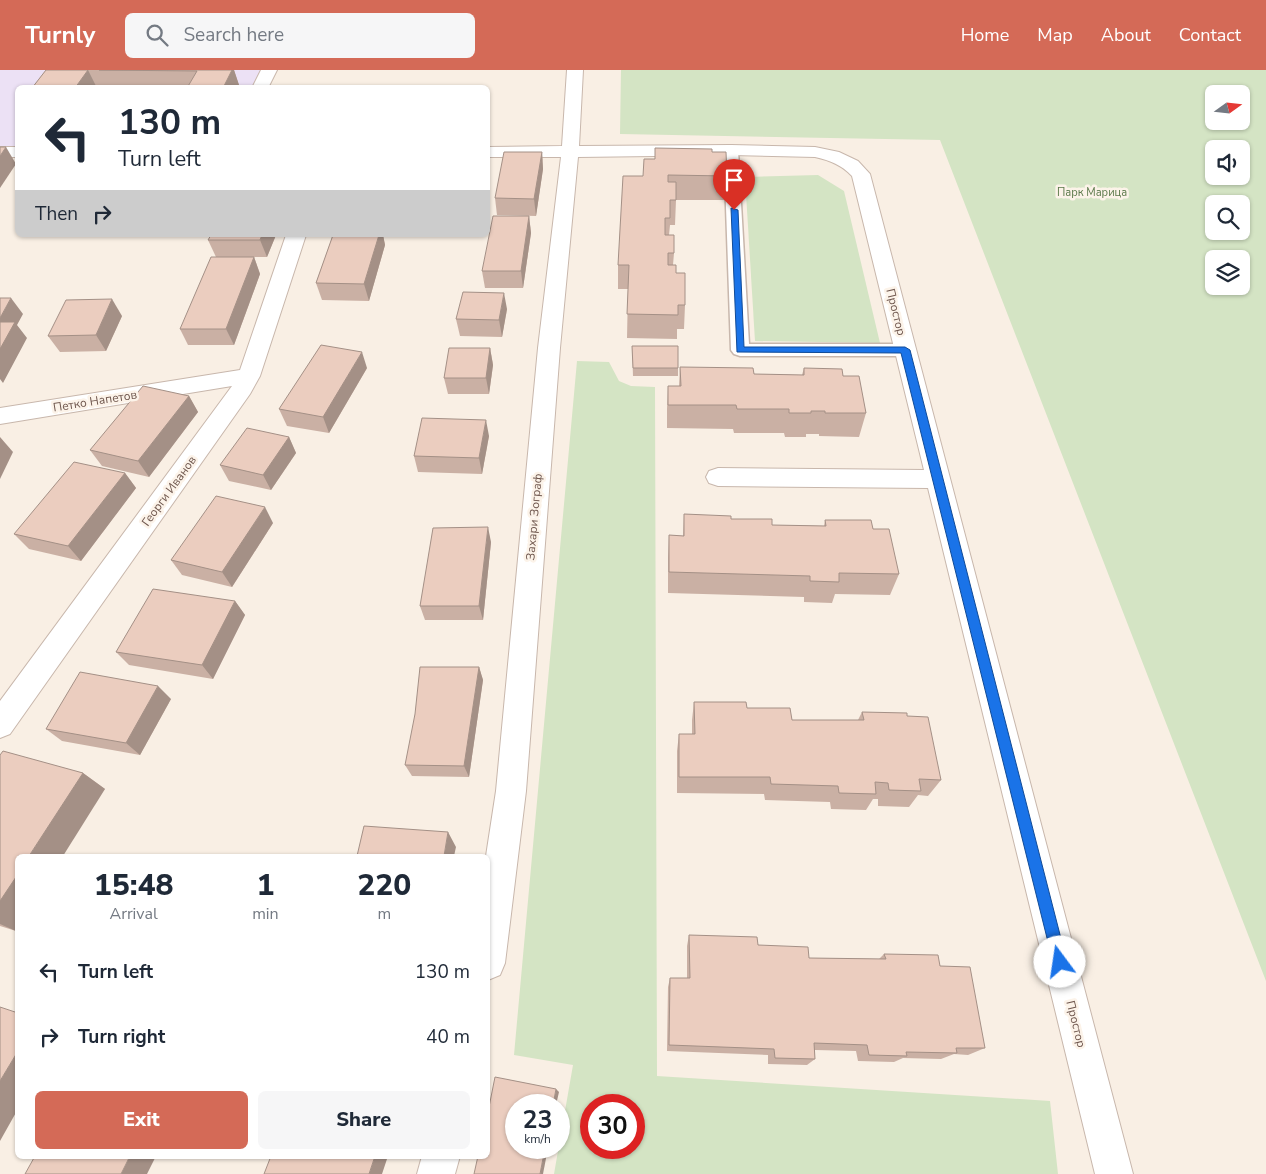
<!DOCTYPE html>
<meta charset="utf-8">
<style>
:root{--surface:#fff;--page:#f6f6f7;--text:#1f2937;--muted:#747a83;--accent:#d46a57}
body{margin:0;font-family:"Nunito Sans",sans-serif;background:var(--page);color:var(--text);height:100vh;display:flex;flex-direction:column;font-size:19px;white-space:nowrap}
*{box-sizing:border-box;margin:0}
p{font-size:16px;color:var(--muted)}
.icon{flex:none;width:28px;height:28px;fill:none;stroke:currentColor;stroke-width:2;stroke-linecap:round;stroke-linejoin:round}
.map{position:relative;flex:1;overflow:hidden}
.panel{position:absolute;left:15px;top:784px;width:475px;height:305px;display:flex;flex-direction:column;background:var(--surface);border-radius:8px;box-shadow:0 1px 4px #0004}
.panel>*{flex:none}
.banner{position:absolute;left:15px;top:15px;width:475px;height:152px;border-radius:8px;box-shadow:0 1px 4px #0004;background:#fff;color:var(--text);overflow:hidden}
.needle{width:32px;rotate:75deg}
.controls{position:absolute;left:1205px;top:15px;display:grid;gap:10px}
.controls a{display:grid;place-items:center;width:45px;height:45px;border-radius:8px;background:var(--surface);box-shadow:0 1px 4px #0004;font-size:25px}
.speed{position:absolute;left:505px;top:1024px;display:flex;gap:10px;font-size:25px;font-weight:700;text-align:center}
.speed>*{display:grid;place-content:center;width:65px;height:65px;border-radius:50%;background:var(--surface);box-shadow:0 1px 4px #0004;line-height:1}
.speed small{font-size:12px;font-weight:400}
.speed .limit{border:8px solid #d22;background:#fff;color:#111}
.pin{position:absolute;display:grid;place-items:center;width:42px;height:42px;color:#fff;margin:-51px -21px;border-radius:50% 50% 50% 0;rotate:-45deg;box-shadow:0 0 5px #0007}
.pin .icon{rotate:45deg}
.me{position:absolute;width:55px;margin:-28px;rotate:346deg;stroke-linejoin:round;filter:drop-shadow(0 0 4px #0008)}
.turn{display:flex;align-items:center;gap:18px;height:105px;padding:0 20px;font-size:22px}
.turn .icon{width:65px;height:65px;stroke-width:2.5}
.turn b{display:block;font-size:35px;line-height:42px}
.then{display:flex;align-items:center;height:48px;padding:0 20px;background:#0003;gap:10px;font-size:19px}
.eta{display:flex;justify-content:space-evenly;align-items:center;height:85px;text-align:center}
.eta b{font-size:30px;font-weight:800;line-height:35px}
.cta{display:flex;gap:10px;margin-top:auto;padding:10px 20px}
.cta a{flex:1;height:58px;border-radius:8px;background:var(--accent);color:#fff;font-size:20px;font-weight:800;line-height:58px;text-align:center}
.cta a+a{background:var(--page);color:var(--text)}
ul{padding:0;list-style:none}
li{display:flex;align-items:center;gap:15px;height:65px;padding:0 20px}
li div{flex:1}
li b{display:block;font-size:19px}
li em{font-style:normal}
header{display:flex;align-items:center;gap:30px;box-sizing:border-box;height:70px;padding:0 25px;background:var(--accent);color:#fff}
header strong{font-size:24px}
nav{display:flex;gap:28px;margin-inline-start:auto;font-size:18px}
.search{width:350px;height:45px;background:var(--page);display:flex;align-items:center;gap:12px;box-sizing:border-box;padding:0 18px;border-radius:8px;color:var(--muted);font-size:19px}
.map>svg:first-child{display:block}
</style>
<header>
<strong>Turnly</strong>
<div class="search"><svg class="icon" aria-label="search" viewBox="0 0 24 24"><circle cx="10" cy="10" r="6"/><path d="M15 15l6 6"/></svg>Search here</div>
<nav><a>Home</a><a>Map</a><a>About</a><a>Contact</a></nav>
</header>
<div class="map">
<svg width="1266" height="1104" viewBox="0 0 1266 1104">
<rect width="100%" height="100%" fill="#f9efe4"/>
<path fill="#ece1f5" d="M0,0h265l-9,17 -238,1 -1,58h-17z"/>
<g fill="#d4e4c4" fill-rule="evenodd">
<path d="M621,0h645v911l-326,-841 -320,-6zM1214,24h27v27h-27zM1214,79h27v27h-27zM1214,134h27v27h-27zM1214,189h27v27h-27z"/>
<path d="M818,105l26,16 36,152 -125,-2 -10,-164z"/>
<path d="M577,291l32,1 10,19 12,5 24,1 2,689 393,25 8,73h-504l19,-109 -59,-10zM591,1035h43v43h-43z"/>
</g>
<g fill="none" stroke-linecap="round" stroke-linejoin="round">
<defs>
<path id="lane" d="M731,76l5,1 2,3 11,194h156l6,2 3,4 -3,4 -6,2h-165l-6,-2 -3,-4 -7,-200 2,-3z"/>
<g id="street">
<path d="M261,0h16l-9,18h-16z"/>
<path d="M567,0h16l-4,76 152,-1 84,2 24,5 19,9 12,13 263,1000h-38l-167,-686 -210,-2 -9,-3 -3,-6 3,-6 9,-3 206,2 -72,-294c-10,-11 -23,-16 -37,-19l-84,-2 -153,2 -18,191 -34,443 -21,172 -5,12 -12,5 -2,-124 10,-65 42,-443 23,-191h-73v-10l74,-1z"/>
<rect x="0" y="77" width="18" height="10"/>
<path d="M286,165h20l-46,141 -10,18 -240,340 -10,4v-37l232,-315 -232,38v-16l240,-38z"/>
<path d="M422,1086h38l-5,18h-38z"/>
</g>
</defs>
<use href="#lane" stroke="#c8b7ac" stroke-width="3"/>
<use href="#street" stroke="#c8b7ac" stroke-width="2"/>
<use href="#lane" fill="#fff" fill-rule="evenodd"/>
<use href="#street" fill="#fff" fill-rule="evenodd"/>
</g>
<g fill="#cab0a4">
<path d="M46,0h188l6,18h-208z"/>
<path d="M542,82l1,17 -7,47 -39,-1 -2,-17z"/>
<path d="M712,82l15,24 -2,24h-49l-1,25h-5l-1,10 5,18 -1,12 12,40 -1,24h-7v10l-50,-1 1,-49h-10v-24l36,-106z"/>
<path d="M529,146l2,17 -8,55h-38l-3,-17z"/>
<path d="M211,165h65l-9,22h-51l-8,-17z"/>
<path d="M333,165h50l2,10 -16,56 -47,-1 -6,-17z"/>
<path d="M254,187l6,17 -26,71h-46l-8,-16z"/>
<path d="M507,239l-5,28 -42,-1 -4,-17z"/>
<path d="M122,246l-16,35 -46,1 -12,-16z"/>
<path d="M632,276l46,22v8h-45z"/>
<path d="M490,278l3,17 -4,29h-41l-4,-16z"/>
<path d="M680,297l74,7 48,1 2,-7 39,8 23,37 -7,24 -40,-1v-2h-13v3h-21l-1,-4h-50l-1,-4 -66,-1v-19l1,-23h11z"/>
<path d="M367,298l-38,65 -42,-7 -8,-17z"/>
<path d="M189,326l9,16 -49,65 -47,-11 -12,-16z"/>
<path d="M489,366l-7,38 -64,-2 -4,-16z"/>
<path d="M289,367l7,16 -25,37 -42,-9 -9,-16z"/>
<path d="M125,403l11,15 -55,73 -52,-12 -15,-15z"/>
<path d="M684,444l47,5 41,6 52,1 1,-6 48,9 26,45 -9,21 -55,-1 -3,9 -28,-1v-5l-136,-4v-36l1,-22 14,1z"/>
<path d="M273,453l-41,64 -50,-12 -11,-15z"/>
<path d="M491,472l-8,78h-58l-5,-14z"/>
<path d="M235,531l10,14 -32,64 -84,-14 -13,-13z"/>
<path d="M479,597l4,13 -14,97 -57,-1 -7,-11z"/>
<path d="M171,629l-31,56 -78,-14 -16,-12z"/>
<path d="M694,632l53,6 45,12h66l4,-8 45,4 34,64 -13,16 -10,-1 -9,12 -31,-1v-7h-5l-7,11 -35,-1 -1,-7 -65,-2 -1,-6 -87,-1v-42l2,-17h13v-14z"/>
<path d="M0,685l83,18 22,16 -87,67v72l-2,3 -16,-5z"/>
<path d="M689,865l69,10 51,13 70,1 5,-5 56,12 45,82 -17,7 -14,-1 -13,5 -38,-1 -9,4 -36,-1 -2,-10 -41,-1v9l-8,6 -39,-1v-9l-101,-4 1,-64 2,-9h17v-32z"/>
</g>
<g fill="#a49086">
<path d="M88,0l9,18h-22z"/>
<path d="M232,0h2l6,18h-17z"/>
<path d="M6,77l10,17 -16,24v-32z"/>
<path d="M542,82l1,17 -7,47 -2,-17z"/>
<path d="M529,146l2,17 -8,55 -2,-17z"/>
<path d="M262,165h14l-9,22 -7,-17z"/>
<path d="M379,165h4l2,10 -16,56 -5,-17z"/>
<path d="M254,187l6,17 -26,71 -8,-16z"/>
<path d="M504,223l3,16 -5,28 -3,-17z"/>
<path d="M11,228l12,16 -6,11 10,13 -24,45 -3,-4v-61z"/>
<path d="M112,229l10,17 -16,35 -10,-16z"/>
<path d="M490,278l3,17 -4,29 -3,-16z"/>
<path d="M362,282l5,16 -38,65 -6,-16z"/>
<path d="M189,326l9,16 -49,65 -11,-16z"/>
<path d="M486,350l3,16 -7,38 -3,-16z"/>
<path d="M0,367l13,15 -13,27z"/>
<path d="M289,367l7,16 -25,37 -8,-15z"/>
<path d="M125,403l11,15 -55,73 -13,-15z"/>
<path d="M265,437l8,16 -41,64 -10,-15z"/>
<path d="M488,457l3,15 -8,78 -4,-14z"/>
<path d="M235,531l10,14 -32,64 -11,-14z"/>
<path d="M479,597l4,13 -14,97 -5,-11z"/>
<path d="M158,616l13,13 -31,56 -14,-12z"/>
<path d="M83,703l22,16 -42,67h-34z"/>
<path d="M448,762l8,15 -2,9h-10z"/>
<path d="M18,804v54l-2,3 -16,-7v-23z"/>
<path d="M18,981v58l-18,32v-60z"/>
<path d="M556,1019l3,3 -3,13h-3z"/>
<path d="M545,1078h3l-5,26h-3z"/>
<path d="M130,1086h26l-9,18h-26z"/>
<path d="M375,1086h13l-6,18h-13z"/>
</g>
<g fill="#ebcdbf" stroke="#a49086">
<path d="M46,0h42l-13,18h-43z"/>
<path d="M99,0h133l-9,18h-36l10,-17z"/>
<path d="M294,16l38,1v1h-38z"/>
<path d="M0,77h6l-6,9z"/>
<path d="M655,78l57,1v3h14l1,24 -59,-1v7h8v18h-6v18h-5v17h9v18h-6v12h8v8h9v32h-7v10l-51,-1 2,-49h-11l5,-89h20l1,-17h11z"/>
<path d="M504,82h38l-8,47 -39,-1z"/>
<path d="M493,146h36l-8,55h-39z"/>
<path d="M211,165h51l-2,5h-52z"/>
<path d="M333,165h46l-15,49 -48,-1z"/>
<path d="M211,187h43l-28,72h-46z"/>
<path d="M463,222l41,1 -5,27 -43,-1z"/>
<path d="M0,228h11l-11,20z"/>
<path d="M112,229l-16,36 -48,1 18,-36z"/>
<path d="M0,252h15l-15,27z"/>
<path d="M321,275l41,7 -39,65 -44,-8z"/>
<path d="M632,276h46v22h-45z"/>
<path d="M449,278h41l-4,30h-42z"/>
<path d="M680,297l73,1 1,6 50,1v-7l38,1 1,7h16l7,37h-41v-2h-14v2h-22v-4h-52l-1,-4h-68v-19h13z"/>
<path d="M143,316l46,10 -51,65 -48,-11z"/>
<path d="M422,348l64,2 -7,38 -65,-2z"/>
<path d="M247,358l42,9 -26,38 -43,-10z"/>
<path d="M74,392l51,11 -57,73 -54,-12z"/>
<path d="M216,426l49,11 -43,65 -51,-12z"/>
<path d="M684,444l47,2v3h41v6l54,1 -1,-6h46l2,9h16l10,45 -60,-1v9l-29,-1v-5l-141,-4v-37l15,1z"/>
<path d="M488,457l-9,79h-59l13,-78z"/>
<path d="M153,519l82,12 -33,64 -86,-13z"/>
<path d="M420,597h59l-15,99 -59,-1 10,-51z"/>
<path d="M80,602l78,14 -32,57 -80,-14z"/>
<path d="M694,632h52l1,6h43l2,12h72l-2,-8 45,1v3l21,1 13,63 -22,-1 2,12 -32,-1 -1,-7 -13,-1 1,12 -37,-1 -1,-7 -67,-2 -1,-7h-91v-43h16z"/>
<path d="M3,681l80,22 -54,83h-11v18l-18,27v-146z"/>
<path d="M364,756l84,6 -4,24h-87z"/>
<path d="M689,865l68,2 1,8 50,2 1,11 77,1 -2,-5 54,1 2,11 30,1 15,81h-29l1,5 -51,-1 1,4 -38,-1 -2,-10 -53,-2 1,16 -40,-1 -1,-9 -105,-4 1,-67h20z"/>
<path d="M0,937l18,6v38l-18,30z"/>
<path d="M495,1007l61,12 -3,16h-37v43h29l-5,26h-66l4,-18h10v-44z"/>
<path d="M35,1086h95l-9,18h-96z"/>
<path d="M271,1086h104l-6,18h-105z"/>
</g>
<path fill="#1a73e8" stroke="#114b97" d="M731,138l7,2 6,137h161l5,3 157,612 -2,5 -5,2 -5,-2 -2,-5 -152,-609 -164,-1z"/>
<g text-anchor="middle" dominant-baseline="central" stroke-width="5" stroke-linejoin="round" paint-order="stroke">
<g font-size="11" fill="#5a7849" stroke="#fcf3e9">
<text x="1092" y="122">Парк Марица</text>
</g>
<g font-size="12" fill="#6e564d" stroke="#fcf3e9">
<text transform="translate(896 242) rotate(76)">Простор</text>
<text transform="translate(95 331) rotate(-9)">Петко Напетов</text>
<text transform="translate(169 421) rotate(-54)">Георги Иванов</text>
<text transform="translate(534 447) rotate(-85)">Захари Зограф</text>
<text transform="translate(1076 954) rotate(76)">Простор</text>
</g>
</g>
</svg>
<div class="controls">
<a><svg class="needle" viewBox="-14 -14 28 28"><path d="M0-13l5 13h-10z" fill="#e53935"/><path d="M0 13l5-13h-10z" fill="#747a83"/></svg></a>
<a><svg class="icon" aria-label="sound" viewBox="0 0 24 24"><path d="M4 9h4l5-4v14l-5-4H4zM17 9q2 3 0 6"/></svg></a>
<a><svg class="icon" aria-label="search" viewBox="0 0 24 24"><circle cx="10" cy="10" r="6"/><path d="M15 15l6 6"/></svg></a>
<a><svg class="icon" aria-label="layers" viewBox="0 0 24 24"><path d="M12 4l9 5-9 5-9-5zM3 14l9 5 9-5"/></svg></a>
</div>
<div class="speed"><div>23<small>km/h</small></div><div class="limit">30</div></div>
<div class="pin" style="left:734px;top:140px;background:#d93025"><svg class="icon" aria-label="arrive" viewBox="0 0 24 24"><path d="M6 21V4h12l-3 4 3 4H6"/></svg></div>
<svg class="me" style="left:1060px;top:892px" viewBox="-20 -20 40 40"><circle r="19" fill="#fff"/><path d="M0-13L10 11 0 6-10 11z" fill="#1a73e8"/></svg>
<div class="banner">
<div class="turn"><svg class="icon" aria-label="left" viewBox="0 0 24 24"><path d="M17 20v-9H6M10 6l-5 5 5 5"/></svg><div><b>130 m</b>Turn left</div></div>
<div class="then">Then<svg class="icon" aria-label="right" viewBox="0 0 24 24"><path d="M7 20v-9h11M14 6l5 5-5 5"/></svg></div>
</div>
<section class="panel">
<div class="eta">
<div><b>15:48</b><p>Arrival</p></div>
<div><b>1</b><p>min</p></div>
<div><b>220</b><p>m</p></div>
</div>
<ul>
<li><svg class="icon" aria-label="left" viewBox="0 0 24 24"><path d="M17 20v-9H6M10 6l-5 5 5 5"/></svg><div><b>Turn left</b></div><em>130 m</em></li>
<li><svg class="icon" aria-label="right" viewBox="0 0 24 24"><path d="M7 20v-9h11M14 6l5 5-5 5"/></svg><div><b>Turn right</b></div><em>40 m</em></li>
</ul>
<div class="cta"><a>Exit</a><a>Share</a></div>
</section>
</div>
